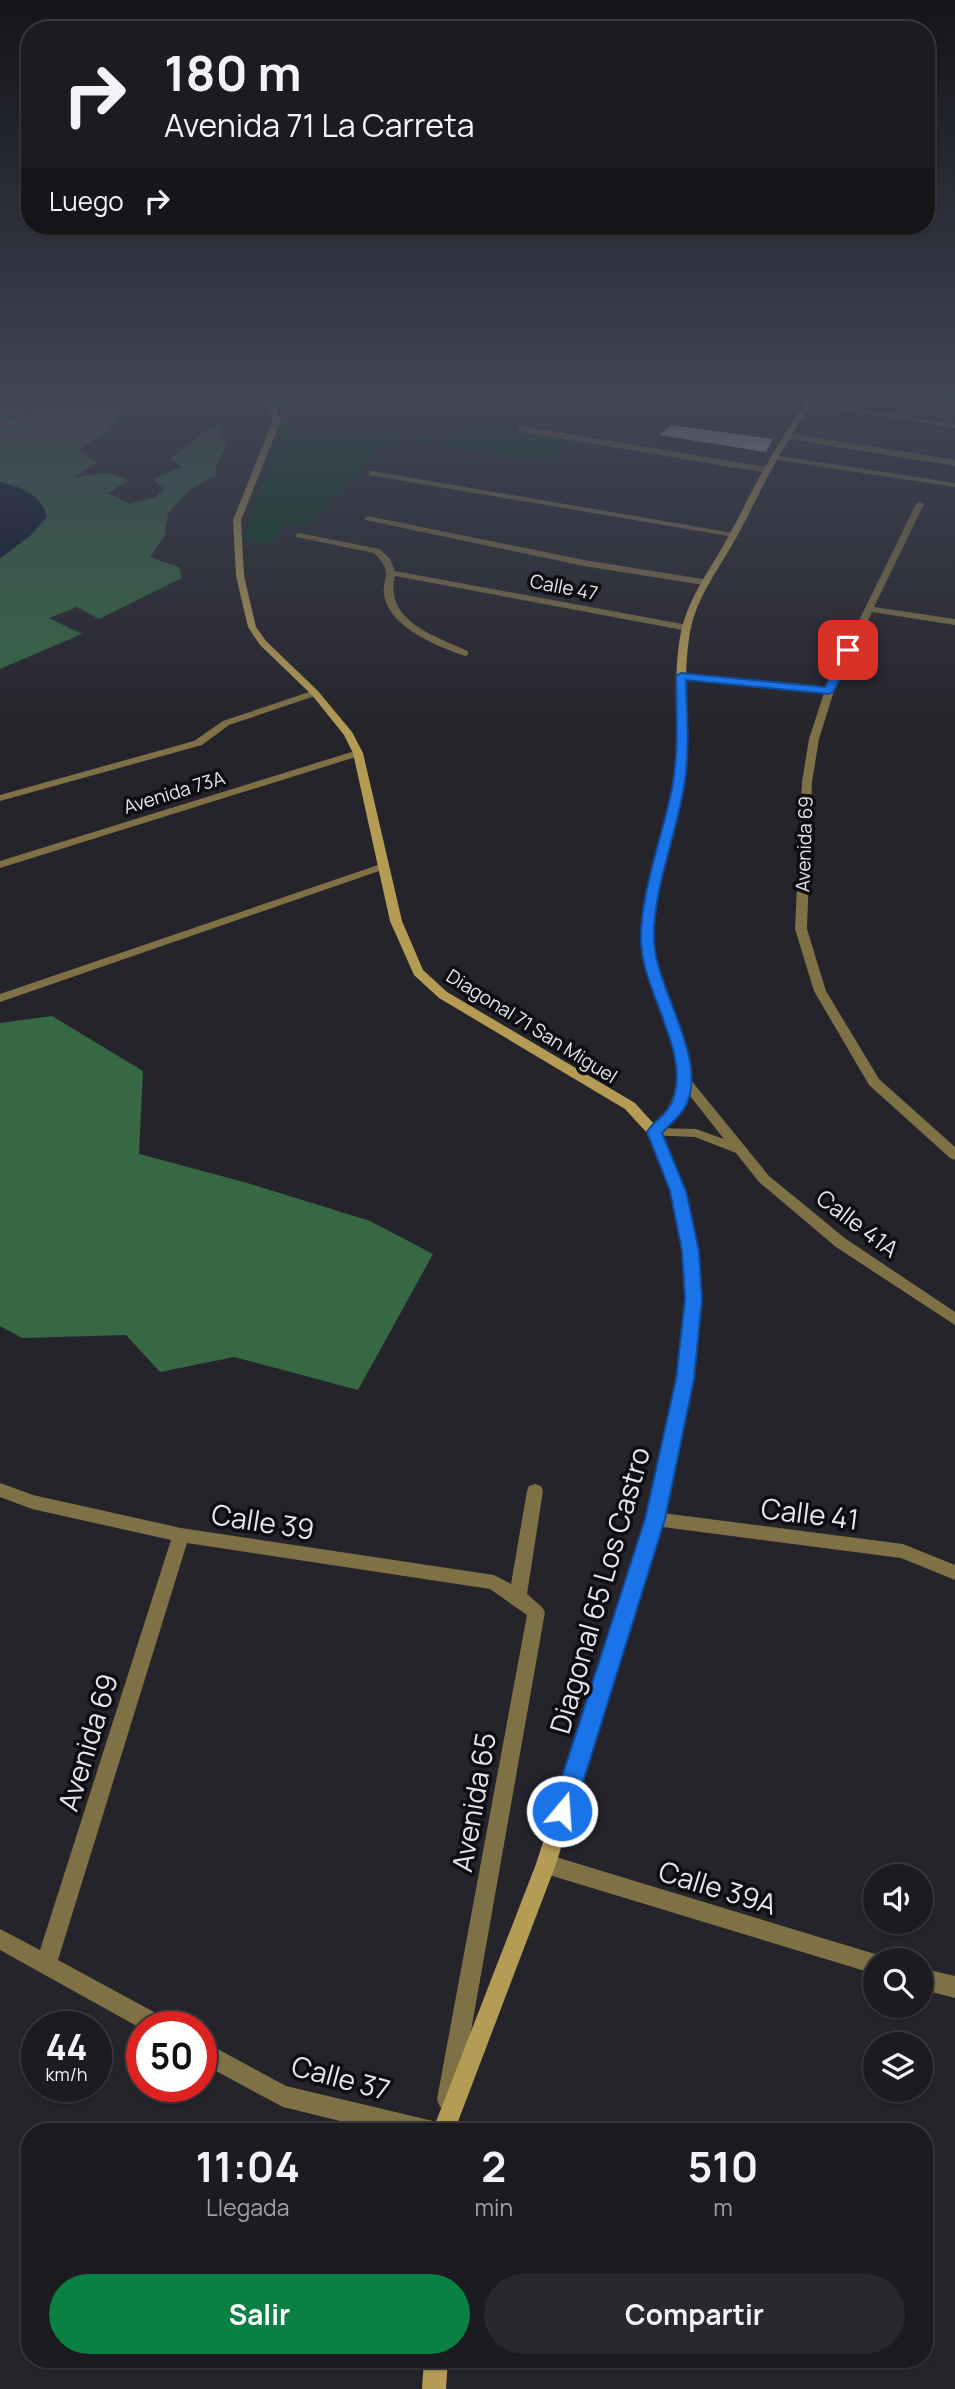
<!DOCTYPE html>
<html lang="es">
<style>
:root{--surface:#1c1b20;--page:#29282d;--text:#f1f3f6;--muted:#a0a1a5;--line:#3a393e;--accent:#0b8043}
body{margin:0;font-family:Manrope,sans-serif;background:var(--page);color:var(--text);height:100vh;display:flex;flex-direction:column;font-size:26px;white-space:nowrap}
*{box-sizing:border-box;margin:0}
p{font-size:23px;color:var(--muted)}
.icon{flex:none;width:38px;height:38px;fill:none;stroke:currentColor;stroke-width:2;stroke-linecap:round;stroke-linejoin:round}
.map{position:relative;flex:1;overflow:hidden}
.side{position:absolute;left:21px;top:2123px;width:912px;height:245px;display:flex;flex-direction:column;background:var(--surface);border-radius:28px;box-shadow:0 2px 5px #0004,0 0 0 2px var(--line)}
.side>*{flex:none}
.hud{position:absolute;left:21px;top:21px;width:914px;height:214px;border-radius:28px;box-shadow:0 2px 5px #0004,0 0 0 2px var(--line);background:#1c1b20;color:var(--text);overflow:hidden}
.tools{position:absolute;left:863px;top:1864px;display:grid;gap:14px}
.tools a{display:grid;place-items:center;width:70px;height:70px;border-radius:50%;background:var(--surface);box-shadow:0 2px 5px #0004,0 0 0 2px var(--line);font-size:35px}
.speed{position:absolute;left:21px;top:2011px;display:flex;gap:14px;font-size:35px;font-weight:700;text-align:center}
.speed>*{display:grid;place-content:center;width:91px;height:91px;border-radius:50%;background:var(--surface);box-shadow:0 2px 5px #0004,0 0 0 2px var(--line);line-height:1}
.speed small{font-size:18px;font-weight:400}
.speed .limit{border:10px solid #d22;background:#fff;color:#111}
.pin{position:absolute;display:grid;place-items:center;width:60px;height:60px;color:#fff;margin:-30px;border-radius:14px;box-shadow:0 4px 10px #0006}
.me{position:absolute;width:77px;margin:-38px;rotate:18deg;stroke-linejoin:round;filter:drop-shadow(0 0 5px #0008)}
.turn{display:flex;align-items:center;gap:24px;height:147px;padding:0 28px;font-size:32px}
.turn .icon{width:91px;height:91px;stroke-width:2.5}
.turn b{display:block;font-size:49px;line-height:60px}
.then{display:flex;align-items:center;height:66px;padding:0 28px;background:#0003;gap:14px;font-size:26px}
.eta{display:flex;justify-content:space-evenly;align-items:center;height:119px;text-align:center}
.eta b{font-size:42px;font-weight:700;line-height:49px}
.action{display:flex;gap:14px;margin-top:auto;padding:14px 28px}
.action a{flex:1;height:80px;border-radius:42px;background:var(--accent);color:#fff;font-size:28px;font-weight:700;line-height:80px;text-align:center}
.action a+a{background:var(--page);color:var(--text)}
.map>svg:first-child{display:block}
</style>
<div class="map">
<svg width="955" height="2389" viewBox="0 0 955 2389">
<rect width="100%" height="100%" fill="#25242b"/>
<path fill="#38281e" d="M516,399h210l70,10 -23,27z"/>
<path fill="#053c1b" d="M267,399h166l-18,15 164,27 -35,21 -153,-22 -86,86 -20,-2 -13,19 -29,-3 41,-124z"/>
<g fill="#366844">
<path d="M0,399h41l-16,17 11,2 20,-15v-4h27l7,8 20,-8 11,13 -11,18 -31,19 18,14 -22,14 33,-4 21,7 -21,13 22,11 25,-7 9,-8 -11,-10 30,-12 -12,-8 39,-32 13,-1 -3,10 7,9 -10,19 -2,12 -26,14 -21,23 -3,22 -15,22 29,10 3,11 -83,41 -22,-12 -28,11 33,16 -82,35v-111l11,-7 10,-63 -21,-6z"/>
<path d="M52,1016l91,55 -4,83 105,28 126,39 63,33 -75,136 -124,-33 -74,15 -34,-37 -104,3 -22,-12v-303z"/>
</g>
<path fill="#011327" d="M0,482c22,7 41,11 47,35l-17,19 -30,22z"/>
<path fill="#d3cbd2" d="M671,425l102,14 -7,13 -107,-17z"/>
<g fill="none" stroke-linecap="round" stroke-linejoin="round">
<g stroke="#7f7146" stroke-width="6">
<path d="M0,426l29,-8 20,-14v-5"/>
<path d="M521,429l246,41"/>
<path d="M788,436l167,27"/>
</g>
<g fill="#7f7146" fill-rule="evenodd">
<path d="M808,401l147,23v4l-149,-24z"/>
<path d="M774,455l181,28v4l-184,-28 -1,-2z"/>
<path d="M372,471l362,62 4,2 -4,2 -365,-62v-4z"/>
<path d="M920,502l4,2 -50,103 81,12v6l-83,-13 -38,79 -15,48 -7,43 -5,147 19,62 53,88 76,68v13l-5,-2 -81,-73 -55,-94 -19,-62 7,-147 7,-43 15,-46 -143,-14 -5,-3 5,-3 145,15 90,-184z"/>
<path d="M368,516l216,44 119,19 4,3 -4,3 -119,-19 -219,-46 -1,-2z"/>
<path d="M299,533l81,16 10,10 5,12 293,54 4,3 -4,3 -293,-55c-11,45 40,60 73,75v4l-3,1c-26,-9 -69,-26 -79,-54 -9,-23 12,-25 -12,-49l-78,-16 -1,-2z"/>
<path d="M315,690l5,3 -2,2 -89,30 -27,20 -202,56v-6l194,-54 29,-20z"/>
<path d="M358,750l4,1v4l-362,113v-7z"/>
<path d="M381,864l6,3 -2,2 -385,133v-8z"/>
<path d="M685,1078l5,1 79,97 77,63 109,73v13l-119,-78 -77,-65 -23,-29 -41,-16 -46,-2 -2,-3 2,-3 5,-1 42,1 28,10 -45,-57z"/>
<path d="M0,1483l33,12 148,33 313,47 17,9 16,-93 2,-5 6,-2 6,2 2,5 -16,103 15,13 3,5 -86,487 -3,8 -8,3 -8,-3 -3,-8 90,-484 -37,-26 -303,-46 -129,417 107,58 3,8h-26v3l-142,-79v-21l40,21 131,-410 -139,-31 -32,-12z"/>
<path d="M655,1512l248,32 52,21v15l-54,-22 -246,-32 -6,-2 -2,-5 2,-5z"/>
<path d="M546,1854l329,100 7,3 2,3h-9v14l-329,-100 -7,-3 -3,-7 3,-7z"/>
<path d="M920,1968l35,8v22l-35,-9z"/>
<path d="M201,2040l85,46 147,35 8,3 3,8h-59l-102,-25 -82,-44z"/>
</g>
<g fill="#b49c55" fill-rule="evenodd">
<path d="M255,399h8l12,7 6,14 -40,100 3,56 12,51 10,14 52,50 34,41 11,21 39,168 21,49 24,22 188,111 19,21c58,-51 -15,-127 -12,-189 3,-51 24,-100 32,-150 7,-51 -3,-103 7,-153 8,-36 30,-63 47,-95 13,-23 24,-47 37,-70 13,-23 28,-45 42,-68h6c-13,23 -28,45 -40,68 -13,23 -24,48 -37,71 -17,31 -39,58 -46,94 -9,51 1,103 -6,154 -7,50 -29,99 -30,150 -2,72 76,134 7,197l24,58 12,60 3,48 -7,80 -30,140 -107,345 -102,268h-22l104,-268 111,-345 30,-140 9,-80 -3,-48 -12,-60 -23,-57 -23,-25 -186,-111 -25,-23 -24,-54 -37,-168 -9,-18 -32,-40 -52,-50 -12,-18 -12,-51 -3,-56 40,-100 -3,-12z"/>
<path d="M424,2359h24l-2,30h-24z"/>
</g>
</g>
<linearGradient id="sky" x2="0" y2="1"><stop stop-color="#141418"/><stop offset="0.54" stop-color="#404555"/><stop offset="1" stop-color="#404555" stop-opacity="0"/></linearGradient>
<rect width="955" height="733" fill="url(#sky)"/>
<path fill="#1a73e8" stroke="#114b97" stroke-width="2" d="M848,646l6,4 -20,41 -5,3 -143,-14c1,35 4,72 -2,107 -8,49 -31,103 -30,152 1,51 58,124 30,170 -6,9 -15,16 -22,24l24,58 13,60 3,48 -8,80 -29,140 -91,292 -4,7 -8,3 -7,-3 -4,-7 94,-292 31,-140 9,-80 -3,-48 -12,-60 -23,-59c6,-10 19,-17 24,-28 23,-48 -30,-113 -30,-164 -1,-47 22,-105 31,-152 7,-36 4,-75 4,-112l5,-3 144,14 18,-37z"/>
<g text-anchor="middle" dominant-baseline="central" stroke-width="7" stroke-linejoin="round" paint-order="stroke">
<g font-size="19" fill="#e6e5ea" stroke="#0e0d11">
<text transform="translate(564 587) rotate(11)">Calle 47</text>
<text transform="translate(174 792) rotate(-17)">Avenida 73A</text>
<text transform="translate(804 844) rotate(-88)">Avenida 69</text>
<text transform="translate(532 1026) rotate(32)">Diagonal 71 San Miguel</text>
</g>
<g font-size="23" fill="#e6e5ea" stroke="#0e0d11">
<text transform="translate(858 1223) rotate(37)">Calle 41A</text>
</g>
<g font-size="28" fill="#e6e5ea" stroke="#0e0d11">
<text transform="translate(810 1513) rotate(7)">Calle 41</text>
<text transform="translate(263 1521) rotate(9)">Calle 39</text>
<text transform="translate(599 1590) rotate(-74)">Diagonal 65 Los Castro</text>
<text transform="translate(87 1742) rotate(-73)">Avenida 69</text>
<text transform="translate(473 1802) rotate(-80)">Avenida 65</text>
<text transform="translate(718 1887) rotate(17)">Calle 39A</text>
<text transform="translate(341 2077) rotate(15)">Calle 37</text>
</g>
</g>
</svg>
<div class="tools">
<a><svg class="icon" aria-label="sound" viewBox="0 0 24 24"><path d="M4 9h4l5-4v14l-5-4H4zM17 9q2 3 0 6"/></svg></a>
<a><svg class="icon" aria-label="search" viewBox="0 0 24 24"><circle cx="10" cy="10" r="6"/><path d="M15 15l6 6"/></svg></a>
<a><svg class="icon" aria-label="layers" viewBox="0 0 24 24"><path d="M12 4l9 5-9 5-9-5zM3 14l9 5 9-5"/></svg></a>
</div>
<div class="speed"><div>44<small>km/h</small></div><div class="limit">50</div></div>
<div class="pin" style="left:848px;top:650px;background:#d93025"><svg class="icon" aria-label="arrive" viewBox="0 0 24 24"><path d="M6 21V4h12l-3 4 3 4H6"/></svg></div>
<svg class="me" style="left:562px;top:1811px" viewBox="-20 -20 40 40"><circle r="17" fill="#1a73e8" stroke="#fff" stroke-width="3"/><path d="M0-11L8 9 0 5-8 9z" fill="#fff"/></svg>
<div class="hud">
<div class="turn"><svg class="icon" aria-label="right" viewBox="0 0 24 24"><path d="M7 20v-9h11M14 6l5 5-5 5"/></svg><div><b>180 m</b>Avenida 71 La Carreta</div></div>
<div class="then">Luego<svg class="icon" aria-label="right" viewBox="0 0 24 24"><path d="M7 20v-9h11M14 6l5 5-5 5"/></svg></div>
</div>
<section class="side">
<div class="eta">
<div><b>11:04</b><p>Llegada</p></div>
<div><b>2</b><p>min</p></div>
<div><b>510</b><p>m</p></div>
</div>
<div class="action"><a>Salir</a><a>Compartir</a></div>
</section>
</div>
